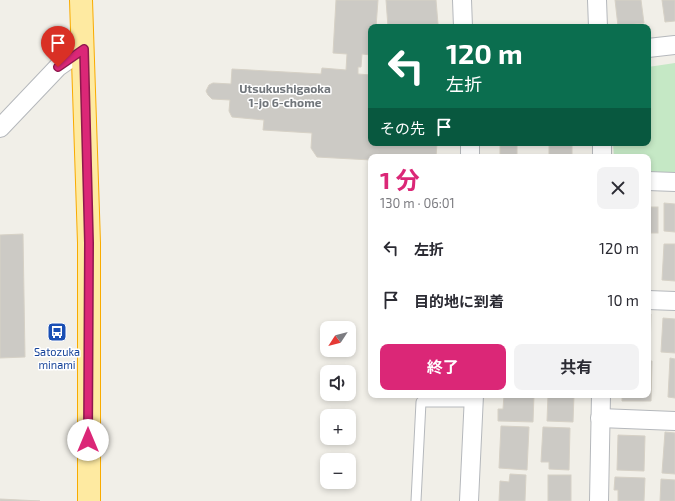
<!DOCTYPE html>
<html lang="ja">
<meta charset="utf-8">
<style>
:root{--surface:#fff;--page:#f2f2f3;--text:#2b2b33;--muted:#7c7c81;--accent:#db2777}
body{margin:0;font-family:"Exo 2","Noto Sans JP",sans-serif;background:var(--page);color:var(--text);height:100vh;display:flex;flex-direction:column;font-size:15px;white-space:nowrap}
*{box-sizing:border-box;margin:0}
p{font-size:13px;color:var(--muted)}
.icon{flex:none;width:22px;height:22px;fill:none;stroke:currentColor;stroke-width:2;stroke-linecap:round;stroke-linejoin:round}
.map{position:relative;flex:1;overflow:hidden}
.side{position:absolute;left:368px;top:154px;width:283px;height:244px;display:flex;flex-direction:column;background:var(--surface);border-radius:8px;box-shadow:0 2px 6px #0003}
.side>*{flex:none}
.hud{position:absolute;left:368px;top:24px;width:283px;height:122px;border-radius:8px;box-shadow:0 2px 6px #0003;background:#0b6e4f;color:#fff;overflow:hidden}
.needle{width:26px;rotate:234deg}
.controls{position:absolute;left:320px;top:321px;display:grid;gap:8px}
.controls a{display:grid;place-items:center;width:36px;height:36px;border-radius:8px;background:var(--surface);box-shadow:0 2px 6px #0003;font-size:20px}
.pin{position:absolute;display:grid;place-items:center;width:34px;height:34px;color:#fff;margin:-41px -17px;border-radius:50% 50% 50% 0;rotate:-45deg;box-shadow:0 0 4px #0007}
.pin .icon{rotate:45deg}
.me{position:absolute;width:44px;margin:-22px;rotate:0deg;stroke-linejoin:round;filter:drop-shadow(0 0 3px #0008)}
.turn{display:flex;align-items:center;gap:14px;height:84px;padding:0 12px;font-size:18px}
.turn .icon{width:52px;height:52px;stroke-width:2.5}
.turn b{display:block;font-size:28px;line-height:34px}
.then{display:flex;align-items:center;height:38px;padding:0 12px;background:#0003;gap:8px;font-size:15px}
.round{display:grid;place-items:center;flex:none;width:42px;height:42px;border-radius:8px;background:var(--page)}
.overview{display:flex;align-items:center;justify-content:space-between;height:68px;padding:0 12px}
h1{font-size:24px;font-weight:700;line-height:30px;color:var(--accent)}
.button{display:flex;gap:8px;margin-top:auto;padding:8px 12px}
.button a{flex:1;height:46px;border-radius:8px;background:var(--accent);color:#fff;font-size:16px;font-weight:700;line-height:46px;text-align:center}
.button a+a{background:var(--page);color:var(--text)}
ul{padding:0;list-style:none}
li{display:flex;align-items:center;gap:12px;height:52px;padding:0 12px}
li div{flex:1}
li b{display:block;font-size:15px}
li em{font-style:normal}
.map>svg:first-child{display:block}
</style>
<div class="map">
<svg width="675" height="501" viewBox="0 0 675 501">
<rect width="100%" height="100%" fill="#f1efe8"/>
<path fill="#c5e8c5" d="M675,63v113l-27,-1v-18h-34l-1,-14h35v-76z"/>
<g fill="#cccac5" stroke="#d6d1c6">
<path d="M336,0h42l-2,27h-5v28l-9,-1 -1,13h-3v7l13,1v68h66l-1,14h-65v3l-54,-3 -6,-9 1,-15 -49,-3 1,-10 -32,-3 -3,-6 1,-11 -18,-1 -4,-4 -2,-4 3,-6 4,-2 18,1 1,-15 89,5 1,-6 24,2 1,-16 -14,-1z"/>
<path d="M386,0h50l2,24 -50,3z"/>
<path d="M615,0h26l3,23 -26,3z"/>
<path d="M662,0h13v21l-10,1z"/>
<path d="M500,143h27v2h-10v10h-17z"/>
<path d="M549,143h23v14l-23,-1z"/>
<path d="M664,203l11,1v28l-11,-1z"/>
<rect x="648" y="207" width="10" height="26"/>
<path d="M23,234l2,123 -25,1v-123z"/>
<path d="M664,244h11v37l-13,-1z"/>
<path d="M648,314h3l-1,36h-2z"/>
<path d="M663,318l12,1v34l-14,-1z"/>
<path d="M670,358l5,1v39l-7,-1z"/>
<path d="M648,361h4l-1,40h-29v-6h26z"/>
<path d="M504,395h30l-1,27 -35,-1v-12h5z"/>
<path d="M548,395h26l-1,27 -26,-1z"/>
<path d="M501,426l28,1 -2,43 -28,-2z"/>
<path d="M543,427l27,1 -1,42 -20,-1v-7h-8z"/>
<path d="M665,432l10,1v41l-13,-1z"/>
<path d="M618,435l27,1 -1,35 -27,-1z"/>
<path d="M510,474l16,1 -1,26h-26l1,-20 9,1z"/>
<rect x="548" y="475" width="23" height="26"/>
<path d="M615,477l30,1 -1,23h-26v-11h-4z"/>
<path d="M661,479l14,1v21h-15z"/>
<path d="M0,499l40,2h-40z"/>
</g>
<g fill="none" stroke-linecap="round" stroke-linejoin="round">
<defs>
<path id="service" d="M416,501l5,-99h53"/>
<g id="minor">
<path d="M462,0l1,27"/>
<path d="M597,0l1,27"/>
<path d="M648,48l27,-3"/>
<path d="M0,128l58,-61 26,-18"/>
<path d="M470,143v14"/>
<path d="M602,143v14"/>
<path d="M648,181l27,1"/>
<path d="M648,300l27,1"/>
<path d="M600,418l75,3"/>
<path d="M469,501l5,-106"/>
<path d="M599,501l2,-106"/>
</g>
<path id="trunk" d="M81,0l8,243v258"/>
</defs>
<use href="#service" stroke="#b5b8bc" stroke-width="11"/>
<use href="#minor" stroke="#b5b8bc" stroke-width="20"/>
<use href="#trunk" stroke="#f9ab00" stroke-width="24"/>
<use href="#service" stroke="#fff" stroke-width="9"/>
<use href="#minor" stroke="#fff" stroke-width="18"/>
<use href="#trunk" stroke="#feeaa1" stroke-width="22"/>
</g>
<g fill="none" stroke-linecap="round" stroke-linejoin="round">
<defs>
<path id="route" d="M58,67l26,-18 5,194 -1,197"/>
</defs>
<use href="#route" stroke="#8e194d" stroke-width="10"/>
<use href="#route" stroke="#db2777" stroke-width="7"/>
</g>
<defs>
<symbol id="bus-square" viewBox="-11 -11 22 22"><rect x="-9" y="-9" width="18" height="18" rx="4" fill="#1a4fb4" stroke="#fff"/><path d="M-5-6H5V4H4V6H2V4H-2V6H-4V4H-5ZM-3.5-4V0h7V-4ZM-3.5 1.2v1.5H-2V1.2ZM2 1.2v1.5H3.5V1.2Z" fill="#fff"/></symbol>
</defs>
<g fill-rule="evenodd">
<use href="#bus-square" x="46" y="321" width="22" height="22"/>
</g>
<g text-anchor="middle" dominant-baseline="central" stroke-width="3" stroke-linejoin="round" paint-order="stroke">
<g font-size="11" fill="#164399" stroke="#fff">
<text x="57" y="351">Satozuka<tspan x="57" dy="13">minami</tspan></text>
</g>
<g font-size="12" font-weight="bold" fill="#70757a" stroke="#fff">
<text x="285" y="88">Utsukushigaoka<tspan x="285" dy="14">1-jo 6-chome</tspan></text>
</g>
</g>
</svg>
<div class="controls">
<a><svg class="needle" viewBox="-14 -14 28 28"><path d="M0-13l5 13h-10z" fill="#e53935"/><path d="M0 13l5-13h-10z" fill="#7c7c81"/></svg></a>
<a><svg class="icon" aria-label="sound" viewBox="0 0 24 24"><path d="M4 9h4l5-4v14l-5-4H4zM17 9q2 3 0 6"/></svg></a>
<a>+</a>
<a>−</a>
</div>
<div class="pin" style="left:58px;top:67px;background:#d93025"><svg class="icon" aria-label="arrive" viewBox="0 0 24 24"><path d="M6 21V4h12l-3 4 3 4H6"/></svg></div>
<svg class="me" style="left:88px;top:440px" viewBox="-20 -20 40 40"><circle r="19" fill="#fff"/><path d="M0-13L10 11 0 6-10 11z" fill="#db2777"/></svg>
<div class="hud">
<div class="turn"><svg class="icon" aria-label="left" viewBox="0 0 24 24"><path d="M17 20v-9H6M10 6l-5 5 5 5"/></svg><div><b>120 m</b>左折</div></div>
<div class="then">その先<svg class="icon" aria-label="arrive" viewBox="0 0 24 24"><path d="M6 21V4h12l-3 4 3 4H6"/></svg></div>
</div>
<section class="side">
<div class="overview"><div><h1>1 分</h1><p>130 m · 06:01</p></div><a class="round"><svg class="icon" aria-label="close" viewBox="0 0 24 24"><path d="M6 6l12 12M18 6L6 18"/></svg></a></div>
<ul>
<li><svg class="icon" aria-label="left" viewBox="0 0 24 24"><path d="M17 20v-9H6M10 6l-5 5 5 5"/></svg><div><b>左折</b></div><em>120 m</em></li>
<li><svg class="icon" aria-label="arrive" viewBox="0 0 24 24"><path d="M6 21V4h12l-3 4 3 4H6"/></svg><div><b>目的地に到着</b></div><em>10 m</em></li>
</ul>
<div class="button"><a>終了</a><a>共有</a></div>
</section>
</div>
